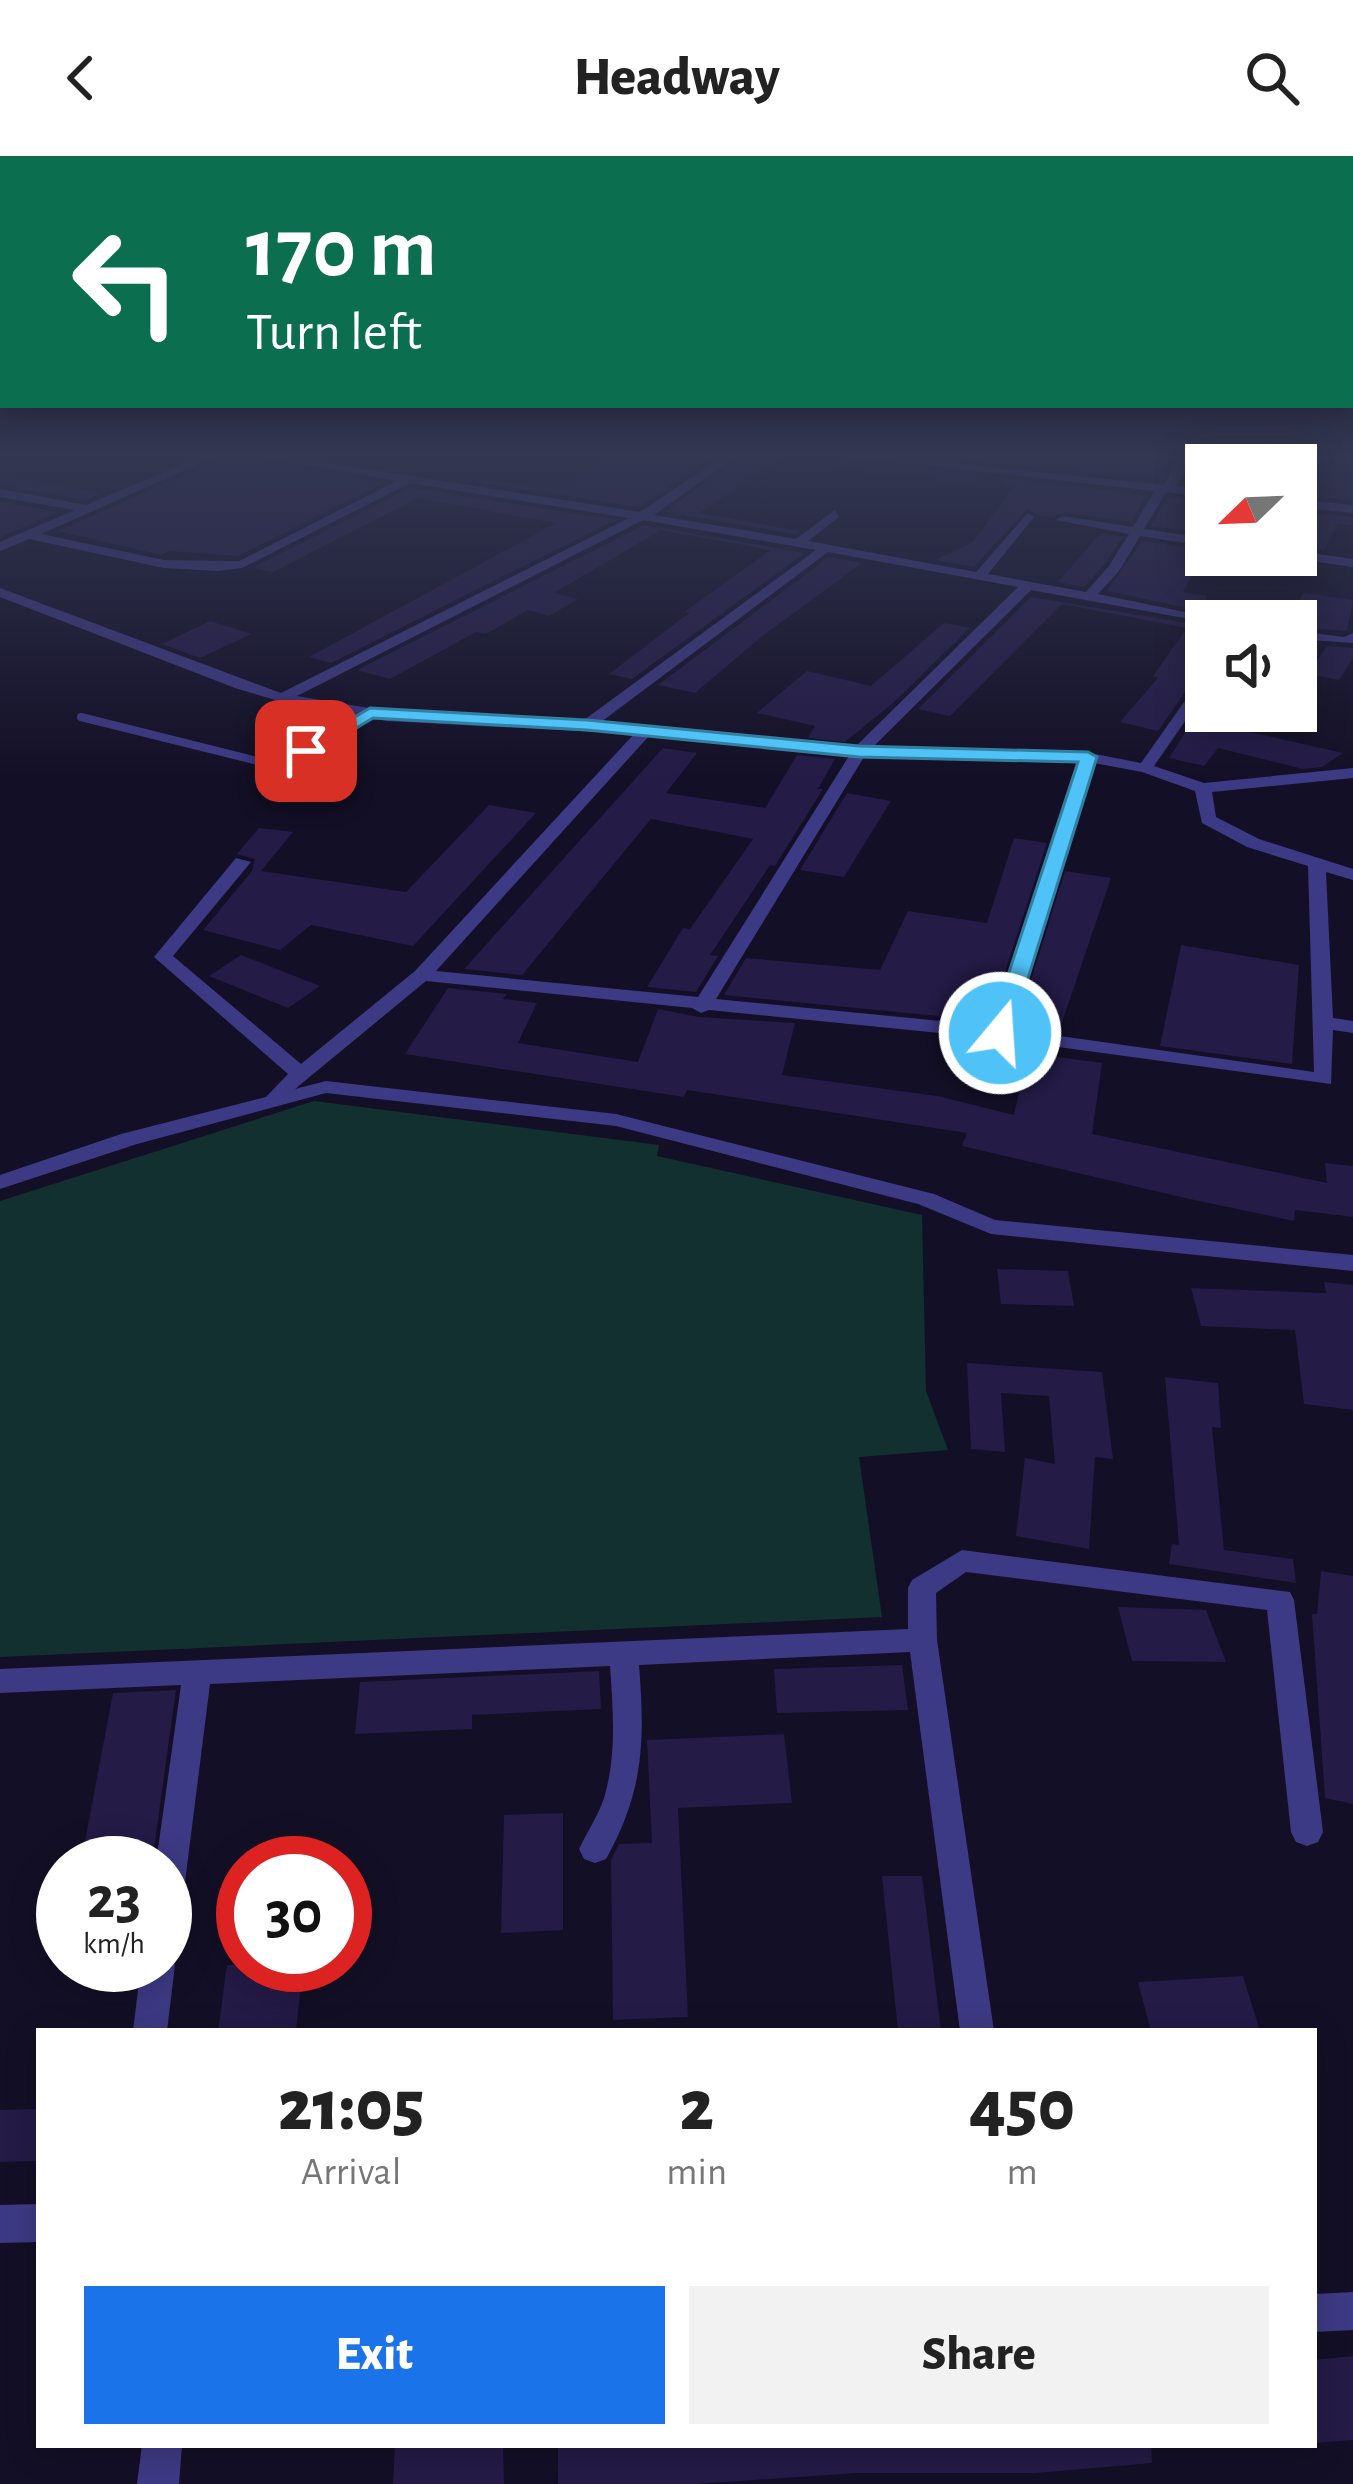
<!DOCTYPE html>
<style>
:root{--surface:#fff;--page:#f2f2f2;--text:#222;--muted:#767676;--accent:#1a73e8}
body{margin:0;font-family:"Alegreya Sans",sans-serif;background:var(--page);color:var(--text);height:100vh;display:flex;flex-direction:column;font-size:45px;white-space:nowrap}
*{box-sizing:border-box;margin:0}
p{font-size:39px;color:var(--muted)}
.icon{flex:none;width:66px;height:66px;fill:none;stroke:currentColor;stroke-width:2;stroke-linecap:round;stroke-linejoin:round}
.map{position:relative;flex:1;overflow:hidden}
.sheet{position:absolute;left:36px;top:1872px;width:1281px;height:420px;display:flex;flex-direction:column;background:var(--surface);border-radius:0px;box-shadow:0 6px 30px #0003}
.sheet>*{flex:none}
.hud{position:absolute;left:0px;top:0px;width:1353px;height:252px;box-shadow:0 6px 30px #0003;background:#0b6e4f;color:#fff;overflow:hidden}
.needle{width:78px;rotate:247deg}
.buttons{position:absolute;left:1185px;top:288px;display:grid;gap:24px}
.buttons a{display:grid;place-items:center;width:132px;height:132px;border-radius:0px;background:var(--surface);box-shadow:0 6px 30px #0003;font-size:60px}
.speed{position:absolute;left:36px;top:1680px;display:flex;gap:24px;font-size:60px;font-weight:700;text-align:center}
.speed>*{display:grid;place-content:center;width:156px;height:156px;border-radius:50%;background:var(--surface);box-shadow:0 6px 30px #0003;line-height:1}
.speed small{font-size:30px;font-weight:400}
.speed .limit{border:18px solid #d22;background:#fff;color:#111}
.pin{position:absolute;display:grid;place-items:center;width:102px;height:102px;color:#fff;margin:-51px;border-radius:24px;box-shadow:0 6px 18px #0006}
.me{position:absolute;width:132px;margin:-66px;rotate:18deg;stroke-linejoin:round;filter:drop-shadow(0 0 9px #0008)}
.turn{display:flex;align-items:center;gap:42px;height:252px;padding:0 48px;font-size:54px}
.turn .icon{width:156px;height:156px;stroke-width:2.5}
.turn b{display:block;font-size:84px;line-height:102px}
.eta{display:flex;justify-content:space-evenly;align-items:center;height:204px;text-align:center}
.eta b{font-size:72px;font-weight:800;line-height:84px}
.primary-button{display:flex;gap:24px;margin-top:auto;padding:24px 48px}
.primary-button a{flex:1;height:138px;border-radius:0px;background:var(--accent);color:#fff;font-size:48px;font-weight:800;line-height:138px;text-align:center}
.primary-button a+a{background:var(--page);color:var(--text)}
header{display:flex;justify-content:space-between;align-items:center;height:156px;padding:0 48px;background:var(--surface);font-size:54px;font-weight:800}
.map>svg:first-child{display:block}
</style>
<header><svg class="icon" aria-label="back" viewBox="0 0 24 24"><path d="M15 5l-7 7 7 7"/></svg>Headway<svg class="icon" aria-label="search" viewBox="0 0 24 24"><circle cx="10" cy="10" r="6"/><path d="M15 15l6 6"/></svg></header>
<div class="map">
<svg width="1353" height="2328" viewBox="0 0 1353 2328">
<rect width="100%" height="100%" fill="#130f26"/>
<path fill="#12302f" d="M314,945l345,44 -2,11 265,59 4,176 22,59 -89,7 23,160 -882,40v-456z"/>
<g fill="#241b47">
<path d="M611,296h111l-83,55 -198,-31 121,13z"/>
<path d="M746,296l37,5 -84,56 101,18 -5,3 -130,-22z"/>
<path d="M885,296h292l-16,28z"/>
<path d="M1309,296h11l-7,8 4,4 36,5v31l-57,-5v-14z"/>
<path d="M231,298l152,29 -145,73 -70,-5 -7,4 -103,-24z"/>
<path d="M837,304l141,15 -10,8 -131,-14z"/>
<path d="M0,320l45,7 57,10 -16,7 -86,-15z"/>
<path d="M999,322l148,17 -16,27 -68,-10 -10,5 -15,-2 -11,-6 -53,58 -39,-7 38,-18 41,-55 -8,-1z"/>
<path d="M410,332l8,1 197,31 -284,143 -22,-6 247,-134 -138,-25 -145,74 -21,-4z"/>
<path d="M1168,341l38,4v32l-55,-7z"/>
<path d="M0,346l59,10 -59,25z"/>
<path d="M1296,356l57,5v8l-15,-1 -14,26 -28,-3z"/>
<path d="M644,369l161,28 -173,126 -23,-5 80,-61 -5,-1 87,-62 -110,-20 -107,63 24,6 -29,17 -21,-6 -42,24 -10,-2 -86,47 -33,-9z"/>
<path d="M1101,377l21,4 -17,26 -21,24 -26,-5z"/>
<path d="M1142,385l64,9 -23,42 23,4v16l-99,-21z"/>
<path d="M829,401l33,6 -97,71 -70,59 -37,-8z"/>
<path d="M1303,437l50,7 -6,31 -51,-4v-19z"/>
<path d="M1031,441l175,29v47l-9,2 -39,56 -38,-9 38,-44 -5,-2 34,-48 -125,-24 -112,112 -32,-7z"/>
<path d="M210,465l41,13 -51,24 -38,-14z"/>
<path d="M944,467l26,5 -77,75 -48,39 -37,-4 7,-12 -58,-13 50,-42 64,15z"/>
<path d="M1327,490l26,2v10l-14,22 -31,-6z"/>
<path d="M1206,543v12h38l-12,17 111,25 -21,14 -19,2 -85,-21 -14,18 -35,-8z"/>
<path d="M663,592l34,5 -31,40 99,15 32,-53 38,4 -17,30h5l-48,77 -5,-1 -60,90 8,1 -22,36 -49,-5 36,-59 7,1 63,-90 -102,-20 -129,156 -58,-6z"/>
<path d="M847,637l44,8 -47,76 -44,-7z"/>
<path d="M489,649l47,8 -123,133 -102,-21 -31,25 -77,-20 49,-59 3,-12 -18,-5 22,-26 34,4 -32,39 145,21z"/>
<path d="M1014,682l33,5 -58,178 -265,-26 22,-37 134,12 28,-59 79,12z"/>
<path d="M1065,715l46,7 -52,153 -42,-6z"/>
<path d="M1181,789l118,20 -7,99 -132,-18z"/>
<path d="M241,799l79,31 -32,22 -79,-32z"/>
<path d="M448,832l59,6 -4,5 34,4 -19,40 120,19 20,-53 41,8 96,6 -13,52 155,21 77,19 15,-68 23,4 -1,5 51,7 -10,71 235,49 -2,-20 28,3v51l-58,-7 -1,11 -109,-23 -223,-52 5,-13 -280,-43 -3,7 -279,-43z"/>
<path d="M997,1113l71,2 6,35 -73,-2z"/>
<path d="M1324,1126l29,3v125l-49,-6 -9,-74 -94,-4 -10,-38 135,5z"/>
<path d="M967,1207l135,9 11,87 -18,-2 -6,92 -73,-13 9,-78 30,6 -6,-68 -48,-3 4,59 -34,-3z"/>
<path d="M1165,1221l53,6 3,45 -9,-1 12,123 69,9 3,24 -127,-19 3,-20 7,1z"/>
<path d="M1321,1415l32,5v228l-28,-6 -13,-184h5z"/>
<path d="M1118,1451l88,3 20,52 -94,-1z"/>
<path d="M902,1509l6,45 -131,3 -3,-44z"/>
<path d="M599,1515l2,38 -129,6v14l-117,5 5,-52z"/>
<path d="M176,1534l-24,173h-71l32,-170z"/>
<path d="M784,1578l8,69 -114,5 10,209 -75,3 -2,-160 8,-16 33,-1 -5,-103z"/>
<path d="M563,1657v117l-62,3 3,-118z"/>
<path d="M882,1720h40l19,155h-43z"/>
<path d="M227,1809h76l-7,66h-78z"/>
<path d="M1243,1820l17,55h-109l-13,-49z"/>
<path d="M39,1953v52l-39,1v-52z"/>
<path d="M1353,2200v84l-39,3v-83z"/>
<path d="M395,2289h108l1,39h-111z"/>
<path d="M558,2289h593l1,18 -116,10h-179l-161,11h-138z"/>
</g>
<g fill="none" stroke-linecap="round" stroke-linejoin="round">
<path stroke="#3d3a85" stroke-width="8" d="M81,561l197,49 92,-53"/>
<g fill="#3d3a85" fill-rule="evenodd">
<path d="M211,296h15l-185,82 123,26 75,1 158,-80 -162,-29h24l381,60 90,-60h12l-88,63 142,24 39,-29 4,7 -31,24 168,31 52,-59 6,4 -46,57 98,18 23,-26 20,-32 -73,-14 6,-4 71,11 22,-36 -344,-39h34l319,33 17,-32 17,-1 -8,5 -13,29 29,3v8l-40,-5 -22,37 62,9v8l-66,-10 -21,35 -21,23 130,27 -22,1 -175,-32 -159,158 208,3 61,12 60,-85 5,-1v14l-52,75 50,17 149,-15v10l-141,14 4,25 43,22 94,30v11l-27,-8 7,146 20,3v12l-20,-3 -2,54 -331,-45 -291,-29 -8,3 -9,-5 -266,-27 -131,108 31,-8 290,33 318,80 61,26 358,35v16l-362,-37 -73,-30 -302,-78 -290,-33 -189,51 -137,45v-14l121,-41 145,-37 22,-23 -134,-117 82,-99 15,4 -78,94 128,108 114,-93 219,-237 -247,-13 -105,-19 -47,-14 -235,-91v-9l281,105 348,-175 -219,-35 -168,85 -24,3 -54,-3 -135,-29 -29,12v-9l75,-32 -75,-13v-8l86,16zM643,364l173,30 -232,170 -197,-9 -90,-15zM828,396l190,35 -163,160 -254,-25zM649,580l200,20 -151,241 -262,-26zM864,601l215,4 -87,265 -276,-27zM1094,607l48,9 53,19 7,32 45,24 61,19 6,206 -303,-43z"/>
<path d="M1322,299l31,4v6l-35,-5z"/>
<path d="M1296,343l57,6v8l-57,-6z"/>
<path d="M1296,395l57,8v8l-62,-9 -2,-3h7z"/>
<path d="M1296,475l48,6 9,-4v10l-57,-4z"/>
<path d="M962,1394l328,42 4,8 29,232 -5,10 -11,4 -11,-4 -5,-10 -24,-222 -301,-38 -30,21 1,47 57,391h-34l-50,-379 -271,13c6,76 5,126 -33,194l-11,4 -11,-4 -5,-10c8,-17 19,-33 25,-51 13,-43 9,-88 6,-132l-400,18 -29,230 -4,11 -12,4v-66h-9l25,-178 -181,8v-24l908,-40v-41l4,-8z"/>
<path d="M165,1796l10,13 -8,66h-34l8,-66h24z"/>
<path d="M39,2048v38l-39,1v-38z"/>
<path d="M1353,2136v38l-39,2v-38z"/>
<path d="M142,2289h40l-3,39h-42z"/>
</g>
</g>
<linearGradient id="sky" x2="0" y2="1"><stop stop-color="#0a0815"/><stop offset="0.48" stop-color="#333752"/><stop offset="1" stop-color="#333752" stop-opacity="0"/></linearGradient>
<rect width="1353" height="622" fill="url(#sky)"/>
<path fill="#4fc3f7" stroke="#337fa1" stroke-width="3" d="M370,552l217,12 272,26 229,6 9,5 -86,276 -11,7 -11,-7 89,-271 -219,-5 -272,-27 -214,-12 -61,37 -15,-4z"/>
</svg>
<div class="buttons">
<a><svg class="needle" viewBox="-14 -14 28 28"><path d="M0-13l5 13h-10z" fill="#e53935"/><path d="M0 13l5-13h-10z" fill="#767676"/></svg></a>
<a><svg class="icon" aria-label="sound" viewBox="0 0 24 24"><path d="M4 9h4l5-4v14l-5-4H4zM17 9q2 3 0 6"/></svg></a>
</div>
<div class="speed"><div>23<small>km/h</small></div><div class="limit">30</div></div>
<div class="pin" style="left:306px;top:595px;background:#d93025"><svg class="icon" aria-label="arrive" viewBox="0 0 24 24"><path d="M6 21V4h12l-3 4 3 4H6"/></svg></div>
<svg class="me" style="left:1000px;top:877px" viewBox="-20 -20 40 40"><circle r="17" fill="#4fc3f7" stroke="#fff" stroke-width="3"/><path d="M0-11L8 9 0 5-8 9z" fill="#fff"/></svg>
<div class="hud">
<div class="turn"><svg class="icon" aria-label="left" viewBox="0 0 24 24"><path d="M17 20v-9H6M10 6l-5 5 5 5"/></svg><div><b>170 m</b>Turn left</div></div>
</div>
<section class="sheet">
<div class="eta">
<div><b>21:05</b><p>Arrival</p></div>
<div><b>2</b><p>min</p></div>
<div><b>450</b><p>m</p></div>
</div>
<div class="primary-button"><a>Exit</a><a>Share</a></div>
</section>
</div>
